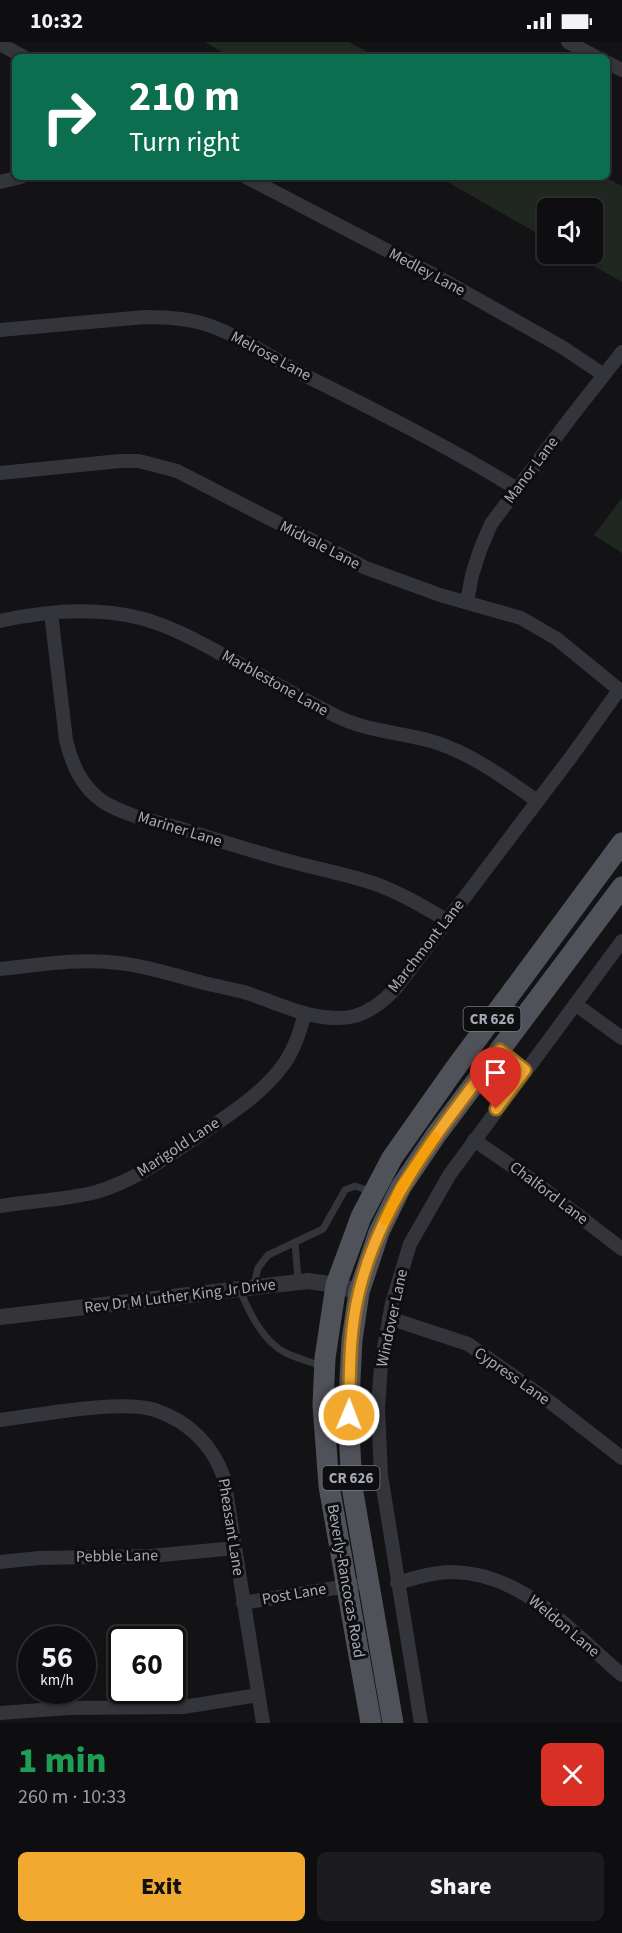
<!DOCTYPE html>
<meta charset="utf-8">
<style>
:root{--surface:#0e0e10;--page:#1c1c1e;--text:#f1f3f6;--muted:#9b9c9f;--line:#2e2e30;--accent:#f1aa2f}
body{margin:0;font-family:"Source Sans 3",sans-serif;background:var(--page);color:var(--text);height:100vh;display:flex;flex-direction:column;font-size:22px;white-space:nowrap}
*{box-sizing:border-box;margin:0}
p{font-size:20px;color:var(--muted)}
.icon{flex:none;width:33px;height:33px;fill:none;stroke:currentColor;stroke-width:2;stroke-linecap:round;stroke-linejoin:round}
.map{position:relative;height:1681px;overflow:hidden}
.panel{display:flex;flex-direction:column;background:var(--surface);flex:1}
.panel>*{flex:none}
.banner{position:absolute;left:12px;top:12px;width:598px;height:126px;border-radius:9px;box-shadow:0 2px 4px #0004,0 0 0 2px var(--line);background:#0b6e4f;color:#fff;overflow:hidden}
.controls{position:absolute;left:537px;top:156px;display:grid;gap:12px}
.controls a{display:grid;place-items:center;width:66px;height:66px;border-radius:9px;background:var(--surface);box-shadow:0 2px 4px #0004,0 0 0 2px var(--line);font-size:30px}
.speed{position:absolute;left:18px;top:1584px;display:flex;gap:12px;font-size:30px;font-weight:700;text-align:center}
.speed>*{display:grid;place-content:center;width:78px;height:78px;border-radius:50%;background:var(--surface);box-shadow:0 2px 4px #0004,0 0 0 2px var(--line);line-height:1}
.speed small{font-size:15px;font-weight:400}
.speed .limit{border:3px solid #111;border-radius:9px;background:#fff;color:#111}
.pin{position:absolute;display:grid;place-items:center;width:51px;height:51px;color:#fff;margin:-62px -26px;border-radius:50% 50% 50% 0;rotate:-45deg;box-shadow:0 0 6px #0007}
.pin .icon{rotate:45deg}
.me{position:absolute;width:66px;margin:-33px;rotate:1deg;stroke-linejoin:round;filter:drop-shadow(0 0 4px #0008)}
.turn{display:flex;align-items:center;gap:21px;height:126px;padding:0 18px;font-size:27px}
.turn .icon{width:78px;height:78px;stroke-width:2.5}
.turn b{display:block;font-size:42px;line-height:51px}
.round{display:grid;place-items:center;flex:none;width:63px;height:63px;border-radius:9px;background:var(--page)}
.summary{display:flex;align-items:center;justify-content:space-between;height:102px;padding:0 18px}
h1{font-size:36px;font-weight:800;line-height:45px;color:#1e9e55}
.primary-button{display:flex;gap:12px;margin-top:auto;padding:12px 18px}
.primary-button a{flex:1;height:69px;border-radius:9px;background:var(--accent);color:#111;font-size:24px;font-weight:800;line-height:69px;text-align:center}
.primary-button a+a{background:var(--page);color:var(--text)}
.status{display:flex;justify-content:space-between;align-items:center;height:42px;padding:0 30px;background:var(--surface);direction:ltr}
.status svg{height:16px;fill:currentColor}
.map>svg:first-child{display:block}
</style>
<div class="status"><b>10:32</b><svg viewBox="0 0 49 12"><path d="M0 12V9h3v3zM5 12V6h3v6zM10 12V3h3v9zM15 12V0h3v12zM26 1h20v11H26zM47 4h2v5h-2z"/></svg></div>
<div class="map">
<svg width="622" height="1681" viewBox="0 0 622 1681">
<rect width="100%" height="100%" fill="#131315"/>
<g fill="#1f2720">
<path d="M205,0h144l28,15h-147z"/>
<path d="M439,135h166l17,9v96l-50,-28h20v-46h-44l-1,31z"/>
<path d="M622,456v55l-28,-18z"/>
</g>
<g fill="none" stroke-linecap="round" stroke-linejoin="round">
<g stroke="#34353a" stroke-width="7">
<path d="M295,1200l3,39"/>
<path d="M254,1243l4,-17 10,-13 55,-26 22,-39 10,-4 18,6"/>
<path d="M240,1248c9,22 23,52 46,63 11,5 24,9 35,13"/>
</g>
<g stroke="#34353a" stroke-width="14">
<path d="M568,0l28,15"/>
<path d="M0,2l24,13"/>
<path d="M608,21l14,7"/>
<path d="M246,135l192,100 124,70 42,28"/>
<path d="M0,140l21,-5"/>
<path d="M0,288l145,-13c21,0 43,1 63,8 35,12 65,34 98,51 71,35 143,71 211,113"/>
<path d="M0,431l120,-12h19l38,10 189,97 74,27 81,23 36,21 65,53"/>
<path d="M467,560l5,-27 8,-25 11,-26 80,-107 51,-65"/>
<path d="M51,571l15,127c6,24 15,46 36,61 25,16 58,21 86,30 32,10 64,20 97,29 28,8 61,14 88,23 26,9 50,23 73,37"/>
<path d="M0,579c45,-10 95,-14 140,-3 31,8 59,24 87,39 35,19 71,40 107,58 31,16 64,17 97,26 38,11 74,37 106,60"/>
<path d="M0,927c39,-4 80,-11 119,-6 29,3 57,13 85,20 13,3 27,6 40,9 35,11 74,33 111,24 17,-5 29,-15 41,-28l175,-231 48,-67"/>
<path d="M575,962l47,34"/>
<path d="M500,1008l26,20"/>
<path d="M474,1098l61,42 87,67"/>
<path d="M0,1164c31,-5 65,-6 96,-14 39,-11 74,-37 108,-60 29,-20 59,-39 80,-68 11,-16 16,-33 21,-51"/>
<path d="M389,1276l79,26 86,61 68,53"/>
<path d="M0,1378c39,-5 120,-21 155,-10 33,11 58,35 69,68l39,245"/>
<path d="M0,1520l39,-4 112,-2 84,-8"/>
<path d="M397,1541c18,-5 37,-11 55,-11 72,1 119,60 170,103"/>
<path d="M243,1561l111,-18"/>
<path d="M0,1671l69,-5 114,-1 75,-12"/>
<path d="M421,1681l-40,-248 -3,-67 3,-43 11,-62 18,-59 40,-70 172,-233"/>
</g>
<path stroke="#34353a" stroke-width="16" d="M0,1275l308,-36 28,4 23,7"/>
<g stroke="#505259" stroke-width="21">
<path d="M371,1681l-42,-237 -6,-81 2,-47 11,-73 25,-68 31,-59 62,-88 168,-227"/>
<path d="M393,1681l-41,-236 -3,-55 1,-53 2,-39 7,-48 20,-60 22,-45 35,-52 186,-248"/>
</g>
</g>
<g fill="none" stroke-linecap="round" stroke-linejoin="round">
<defs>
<path id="route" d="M349,1373c1,-41 0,-83 10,-123 22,-93 85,-167 141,-242l25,20 -29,39"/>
</defs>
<use href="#route" stroke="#9d6e1f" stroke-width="15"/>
<use href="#route" stroke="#f1aa2f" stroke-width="10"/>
<path stroke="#f59e0b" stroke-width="10" d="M385,1178l16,-33 34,-50"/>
</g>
<g text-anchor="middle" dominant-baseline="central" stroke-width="6" stroke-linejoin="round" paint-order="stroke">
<g fill="#0e0e10" stroke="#787b84" stroke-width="1.5">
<rect x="463.5" y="965" width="57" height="24" rx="4.5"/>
<rect x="322.5" y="1424" width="57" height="24" rx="4.5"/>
</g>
<g font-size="15" font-weight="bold" fill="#a5aab5">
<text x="492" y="977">CR 626</text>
<text x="351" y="1436">CR 626</text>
</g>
<g font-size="16" fill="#a5aab5" stroke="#0e0e10">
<text transform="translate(427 230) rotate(28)">Medley Lane</text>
<text transform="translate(271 314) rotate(28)">Melrose Lane</text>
<text transform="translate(531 428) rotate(-53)">Manor Lane</text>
<text transform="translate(320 503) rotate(27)">Midvale Lane</text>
<text transform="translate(275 641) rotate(29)">Marblestone Lane</text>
<text transform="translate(180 787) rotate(17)">Mariner Lane</text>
<text transform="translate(426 904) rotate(-52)">Marchmont Lane</text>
<text transform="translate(178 1105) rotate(-33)">Marigold Lane</text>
<text transform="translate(549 1151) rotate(37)">Chalford Lane</text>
<text transform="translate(180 1254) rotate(-7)">Rev Dr M Luther King Jr Drive</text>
<text transform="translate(392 1276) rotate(-78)">Windover Lane</text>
<text transform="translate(512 1334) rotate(35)">Cypress Lane</text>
<text transform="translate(231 1485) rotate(81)">Pheasant Lane</text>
<text transform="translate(117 1514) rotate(-1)">Pebble Lane</text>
<text transform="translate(346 1539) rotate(80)">Beverly-Rancocas Road</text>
<text transform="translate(294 1552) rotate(-10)">Post Lane</text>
<text transform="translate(564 1584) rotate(40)">Weldon Lane</text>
</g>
</g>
</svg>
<div class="controls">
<a><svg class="icon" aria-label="sound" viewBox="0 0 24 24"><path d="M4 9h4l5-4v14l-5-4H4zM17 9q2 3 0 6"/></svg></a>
</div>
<div class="speed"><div>56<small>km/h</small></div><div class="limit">60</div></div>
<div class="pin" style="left:496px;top:1067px;background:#d93025"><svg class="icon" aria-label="arrive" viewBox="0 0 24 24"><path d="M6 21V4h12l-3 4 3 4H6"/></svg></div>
<svg class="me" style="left:349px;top:1373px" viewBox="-20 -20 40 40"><circle r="17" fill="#f1aa2f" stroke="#fff" stroke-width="3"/><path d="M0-11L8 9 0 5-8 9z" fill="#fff"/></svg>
<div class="banner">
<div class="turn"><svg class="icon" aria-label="right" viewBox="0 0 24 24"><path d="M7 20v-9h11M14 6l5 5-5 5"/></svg><div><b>210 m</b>Turn right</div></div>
</div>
</div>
<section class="panel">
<div class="summary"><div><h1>1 min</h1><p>260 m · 10:33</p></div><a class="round" style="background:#d93025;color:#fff"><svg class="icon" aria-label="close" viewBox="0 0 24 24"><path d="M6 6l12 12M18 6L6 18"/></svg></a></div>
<div class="primary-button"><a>Exit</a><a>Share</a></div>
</section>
